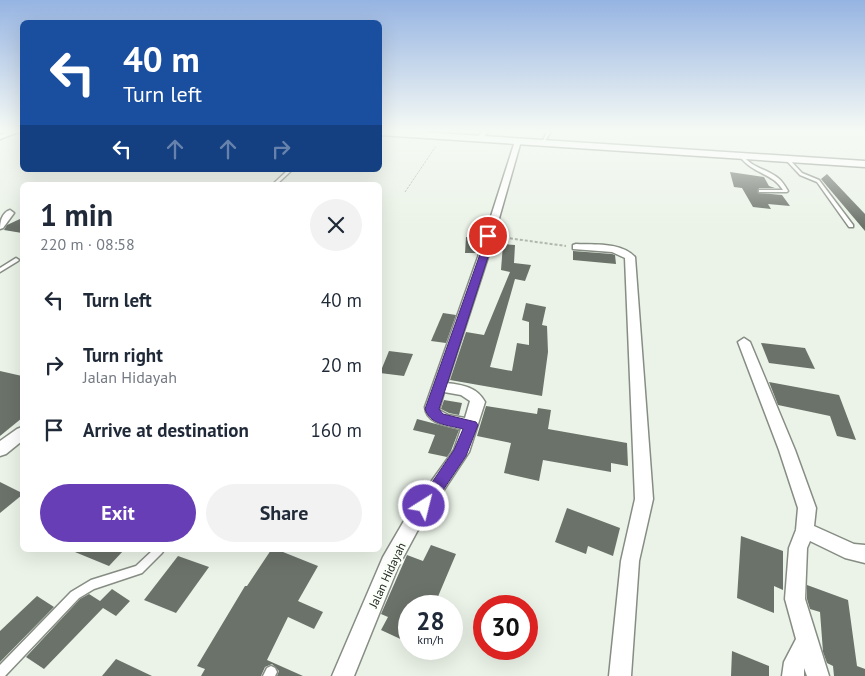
<!DOCTYPE html>
<meta charset="utf-8">
<style>
:root{--surface:#fff;--page:#f2f2f3;--text:#1f2937;--muted:#747a83;--accent:#673eb6}
body{margin:0;font-family:"PT Sans",sans-serif;background:var(--page);color:var(--text);height:100vh;display:flex;flex-direction:column;font-size:19px;white-space:nowrap}
*{box-sizing:border-box;margin:0}
p{font-size:16px;color:var(--muted)}
.icon{flex:none;width:28px;height:28px;fill:none;stroke:currentColor;stroke-width:2;stroke-linecap:round;stroke-linejoin:round}
.map{position:relative;flex:1;overflow:hidden}
.sheet{position:absolute;left:20px;top:182px;width:362px;height:370px;display:flex;flex-direction:column;background:var(--surface);border-radius:8px;box-shadow:0 5px 20px #0002}
.sheet>*{flex:none}
.guide{position:absolute;left:20px;top:20px;width:362px;height:152px;border-radius:8px;box-shadow:0 5px 20px #0002;background:#1a4fa0;color:#fff;overflow:hidden}
.speed{position:absolute;left:398px;top:595px;display:flex;gap:10px;font-size:25px;font-weight:700;text-align:center}
.speed>*{display:grid;place-content:center;width:65px;height:65px;border-radius:50%;background:var(--surface);box-shadow:0 5px 20px #0002;line-height:1}
.speed small{font-size:12px;font-weight:400}
.speed .limit{border:8px solid #d22;background:#fff;color:#111}
.pin{position:absolute;display:grid;place-items:center;width:42px;height:42px;color:#fff;margin:-21px;border:2px solid #fff;border-radius:50%;box-shadow:0 1px 5px #0007}
.me{position:absolute;width:55px;margin:-28px;rotate:36deg;stroke-linejoin:round;filter:drop-shadow(0 0 4px #0008)}
.turn{display:flex;align-items:center;gap:18px;height:105px;padding:0 20px;font-size:22px}
.turn .icon{width:65px;height:65px;stroke-width:2.5}
.turn b{display:block;font-size:35px;line-height:42px}
.lanes{display:flex;align-items:center;height:48px;padding:0 20px;background:#0003;justify-content:center;gap:25px;direction:ltr}
.lanes .off{opacity:.35}
.round{display:grid;place-items:center;flex:none;width:52px;height:52px;border-radius:26px;background:var(--page)}
.head{display:flex;align-items:center;justify-content:space-between;height:85px;padding:0 20px}
h1{font-size:30px;font-weight:600;line-height:38px}
.cta{display:flex;gap:10px;margin-top:auto;padding:10px 20px}
.cta a{flex:1;height:58px;border-radius:30px;background:var(--accent);color:#fff;font-size:20px;font-weight:600;line-height:58px;text-align:center}
.cta a+a{background:var(--page);color:var(--text)}
ul{padding:0;list-style:none}
li{display:flex;align-items:center;gap:15px;height:65px;padding:0 20px}
li div{flex:1}
li b{display:block;font-size:19px}
li em{font-style:normal}
.map>svg:first-child{display:block}
</style>
<div class="map">
<svg width="865" height="676" viewBox="0 0 865 676">
<rect width="100%" height="100%" fill="#ebf3e8"/>
<g fill="#6b7269">
<path d="M730,172l34,5 5,9 6,2h-16l-1,5 24,2 8,11 -22,-2 3,5 -18,-2 -11,-19 -8,-1z"/>
<path d="M827,174l38,40v17l-44,-52z"/>
<path d="M22,218v15l-18,-3 3,-5z"/>
<path d="M466,237h14l-3,16h-12z"/>
<path d="M503,244l12,1 -1,18 17,2 -6,16 -10,-2 -25,88 22,4 5,-28 12,2v-23l-7,-2 4,-17 20,4 -4,18 5,1 1,26 -6,44 -92,-16 16,-48 18,3 26,-63 -9,-2z"/>
<path d="M573,251l39,3 3,1 1,9 -43,-4z"/>
<path d="M443,313l13,2 -10,28 -15,-2z"/>
<path d="M761,343l44,5 10,21 -46,-6z"/>
<path d="M389,351l24,3 -9,22 -24,-3z"/>
<path d="M0,371l22,5v42l-22,18z"/>
<path d="M769,382l70,13 17,45 -19,-4 -7,-20 -52,-11z"/>
<path d="M444,400l18,3 -3,12 -10,-2 -8,-4z"/>
<path d="M486,406l51,8 1,-6 13,2 -3,19 79,14 1,23 -17,-3v9l-68,-12 -4,21 -35,-8 7,-30 -34,-7z"/>
<path d="M417,419l42,11 -8,21 -4,6 -19,-4 7,-18 -22,-5z"/>
<path d="M0,482l22,11v2l-22,18z"/>
<path d="M567,508l53,20 -7,28 -25,-10 -2,8 -31,-12z"/>
<path d="M741,536l42,15v39l-9,-4v27l-37,-15z"/>
<path d="M431,545l25,9 -22,52h-25v37l-28,-13 7,-13 -7,-3 26,-59 16,6z"/>
<path d="M70,550h54l-15,16z"/>
<path d="M271,550h7l40,16 -20,35 25,11 -9,17 -26,-12 -21,43 36,16h-26l2,-5 -7,-7 -7,3 -4,9h-60l4,-7 -8,-3 48,-80h2z"/>
<path d="M178,556l31,11 -33,46 -32,-13z"/>
<path d="M807,585l41,15 9,66 8,3v7h-31l-1,-10 -6,-3 -4,-11 -3,-40 -10,-3 -3,-10z"/>
<path d="M112,589l18,12 -14,15 -13,-8 -59,61 -18,-12 54,-58 9,-5 11,7z"/>
<path d="M37,596l17,11 -54,55v-31z"/>
<path d="M732,651l37,15v10h-38z"/>
<path d="M116,659l36,17h-50z"/>
</g>
<g fill="none" stroke-linecap="round" stroke-linejoin="round">
<defs>
<g id="service">
<path d="M547,131h4l-7,12h-2z"/>
<path d="M740,155h2c12,14 23,13 36,23 4,3 7,8 10,13l-1,1h-28v-2h24c-8,-13 -20,-15 -32,-23 -5,-3 -8,-7 -12,-11z"/>
<path d="M785,157h2l15,16 17,7 34,45v2h-4l-32,-45 -17,-7 -15,-16z"/>
<path d="M288,170h4l-16,15h-4z"/>
<path d="M16,258l3,2 -1,1 -18,11v-4z"/>
<path d="M153,550h11l-2,3 -20,20 -48,16 -15,9 -74,78h-5v-11l71,-73 20,-12 45,-14z"/>
<path d="M271,666l4,2 2,4 -2,4h-12l4,-8z"/>
</g>
<g id="minor">
<path d="M11,131h10l-21,8v-4z"/>
<path d="M482,131h7l-7,8h-4l-1,-1z"/>
<path d="M518,139l3,2 -33,116 -41,126c16,2 30,4 38,19l-16,50 -49,74 -22,41 -44,109h-22l51,-119 25,-43 46,-64 7,-21c-13,-3 -35,-5 -36,-22l53,-150 37,-116zM444,392l17,3 9,6 -5,17 -17,-3 -9,-5z"/>
<path d="M10,210l4,3 -11,15 -3,1c0,-8 2,-16 10,-19z"/>
<path d="M576,244c19,1 45,-2 59,13l18,242 -14,62 -8,115h-22l12,-115 14,-62 -10,-241 -13,-6 -39,-3v-4z"/>
<path d="M744,338l6,4 45,108 21,58 -2,18 40,18 11,1v18l-20,-5 -35,-17 -3,7 -2,51 24,77h-22l-3,-8v8h-22l2,-14 12,-23 -11,-40 4,-51 7,-18 2,-22 -19,-58 -41,-108z"/>
<path d="M22,427v14l-16,13 -6,2v-15l17,-12z"/>
</g>
<path id="tertiary" d="M380,131h26l459,30v6l-485,-32z"/>
</defs>
<use href="#service" stroke="#868d83" stroke-width="3"/>
<use href="#minor" stroke="#868d83" stroke-width="3"/>
<use href="#tertiary" stroke="#868d83" stroke-width="3"/>
<path stroke="#b0b7ae" stroke-width="1" stroke-dasharray="2.5 1" stroke-linecap="butt" d="M405,192l31,-46"/>
<path stroke="#b0b7ae" stroke-width="2" stroke-dasharray="3 2" stroke-linecap="butt" d="M500,237l66,9"/>
<use href="#service" fill="#fff" fill-rule="evenodd"/>
<use href="#minor" fill="#fff" fill-rule="evenodd"/>
<use href="#tertiary" fill="#fff" fill-rule="evenodd"/>
</g>
<linearGradient id="sky" x2="0" y2="1"><stop stop-color="#96b4e2"/><stop offset="0.58" stop-color="#f6faf5"/><stop offset="1" stop-color="#f6faf5" stop-opacity="0"/></linearGradient>
<rect width="865" height="226" fill="url(#sky)"/>
<path fill="#673eb6" stroke="#432876" d="M488,233l5,3 -5,21 -49,152 4,5 33,8 2,3 -12,31 -37,55 -5,2 -6,-2 -2,-5 38,-56 9,-21c-15,-4 -33,-4 -38,-20l54,-152 5,-21z"/>
<g text-anchor="middle" dominant-baseline="central" stroke-width="5" stroke-linejoin="round" paint-order="stroke">
<g font-size="12" fill="#282b27" stroke="#fafff8">
<text transform="translate(387 575) rotate(-65)">Jalan Hidayah</text>
</g>
</g>
</svg>
<div class="speed"><div>28<small>km/h</small></div><div class="limit">30</div></div>
<div class="pin" style="left:488px;top:236px;background:#d93025"><svg class="icon" aria-label="arrive" viewBox="0 0 24 24"><path d="M6 21V4h12l-3 4 3 4H6"/></svg></div>
<svg class="me" style="left:424px;top:506px" viewBox="-20 -20 40 40"><circle r="17" fill="#673eb6" stroke="#fff" stroke-width="3"/><path d="M0-11L8 9 0 5-8 9z" fill="#fff"/></svg>
<div class="guide">
<div class="turn"><svg class="icon" aria-label="left" viewBox="0 0 24 24"><path d="M17 20v-9H6M10 6l-5 5 5 5"/></svg><div><b>40 m</b>Turn left</div></div>
<div class="lanes"><svg class="icon" aria-label="left" viewBox="0 0 24 24"><path d="M17 20v-9H6M10 6l-5 5 5 5"/></svg><svg class="icon off" aria-label="ahead" viewBox="0 0 24 24"><path d="M12 20V5M6 11l6-6 6 6"/></svg><svg class="icon off" aria-label="ahead" viewBox="0 0 24 24"><path d="M12 20V5M6 11l6-6 6 6"/></svg><svg class="icon off" aria-label="right" viewBox="0 0 24 24"><path d="M7 20v-9h11M14 6l5 5-5 5"/></svg></div>
</div>
<section class="sheet">
<div class="head"><div><h1>1 min</h1><p>220 m · 08:58</p></div><a class="round"><svg class="icon" aria-label="close" viewBox="0 0 24 24"><path d="M6 6l12 12M18 6L6 18"/></svg></a></div>
<ul>
<li><svg class="icon" aria-label="left" viewBox="0 0 24 24"><path d="M17 20v-9H6M10 6l-5 5 5 5"/></svg><div><b>Turn left</b></div><em>40 m</em></li>
<li><svg class="icon" aria-label="right" viewBox="0 0 24 24"><path d="M7 20v-9h11M14 6l5 5-5 5"/></svg><div><b>Turn right</b><p>Jalan Hidayah</p></div><em>20 m</em></li>
<li><svg class="icon" aria-label="arrive" viewBox="0 0 24 24"><path d="M6 21V4h12l-3 4 3 4H6"/></svg><div><b>Arrive at destination</b></div><em>160 m</em></li>
</ul>
<div class="cta"><a>Exit</a><a>Share</a></div>
</section>
</div>
